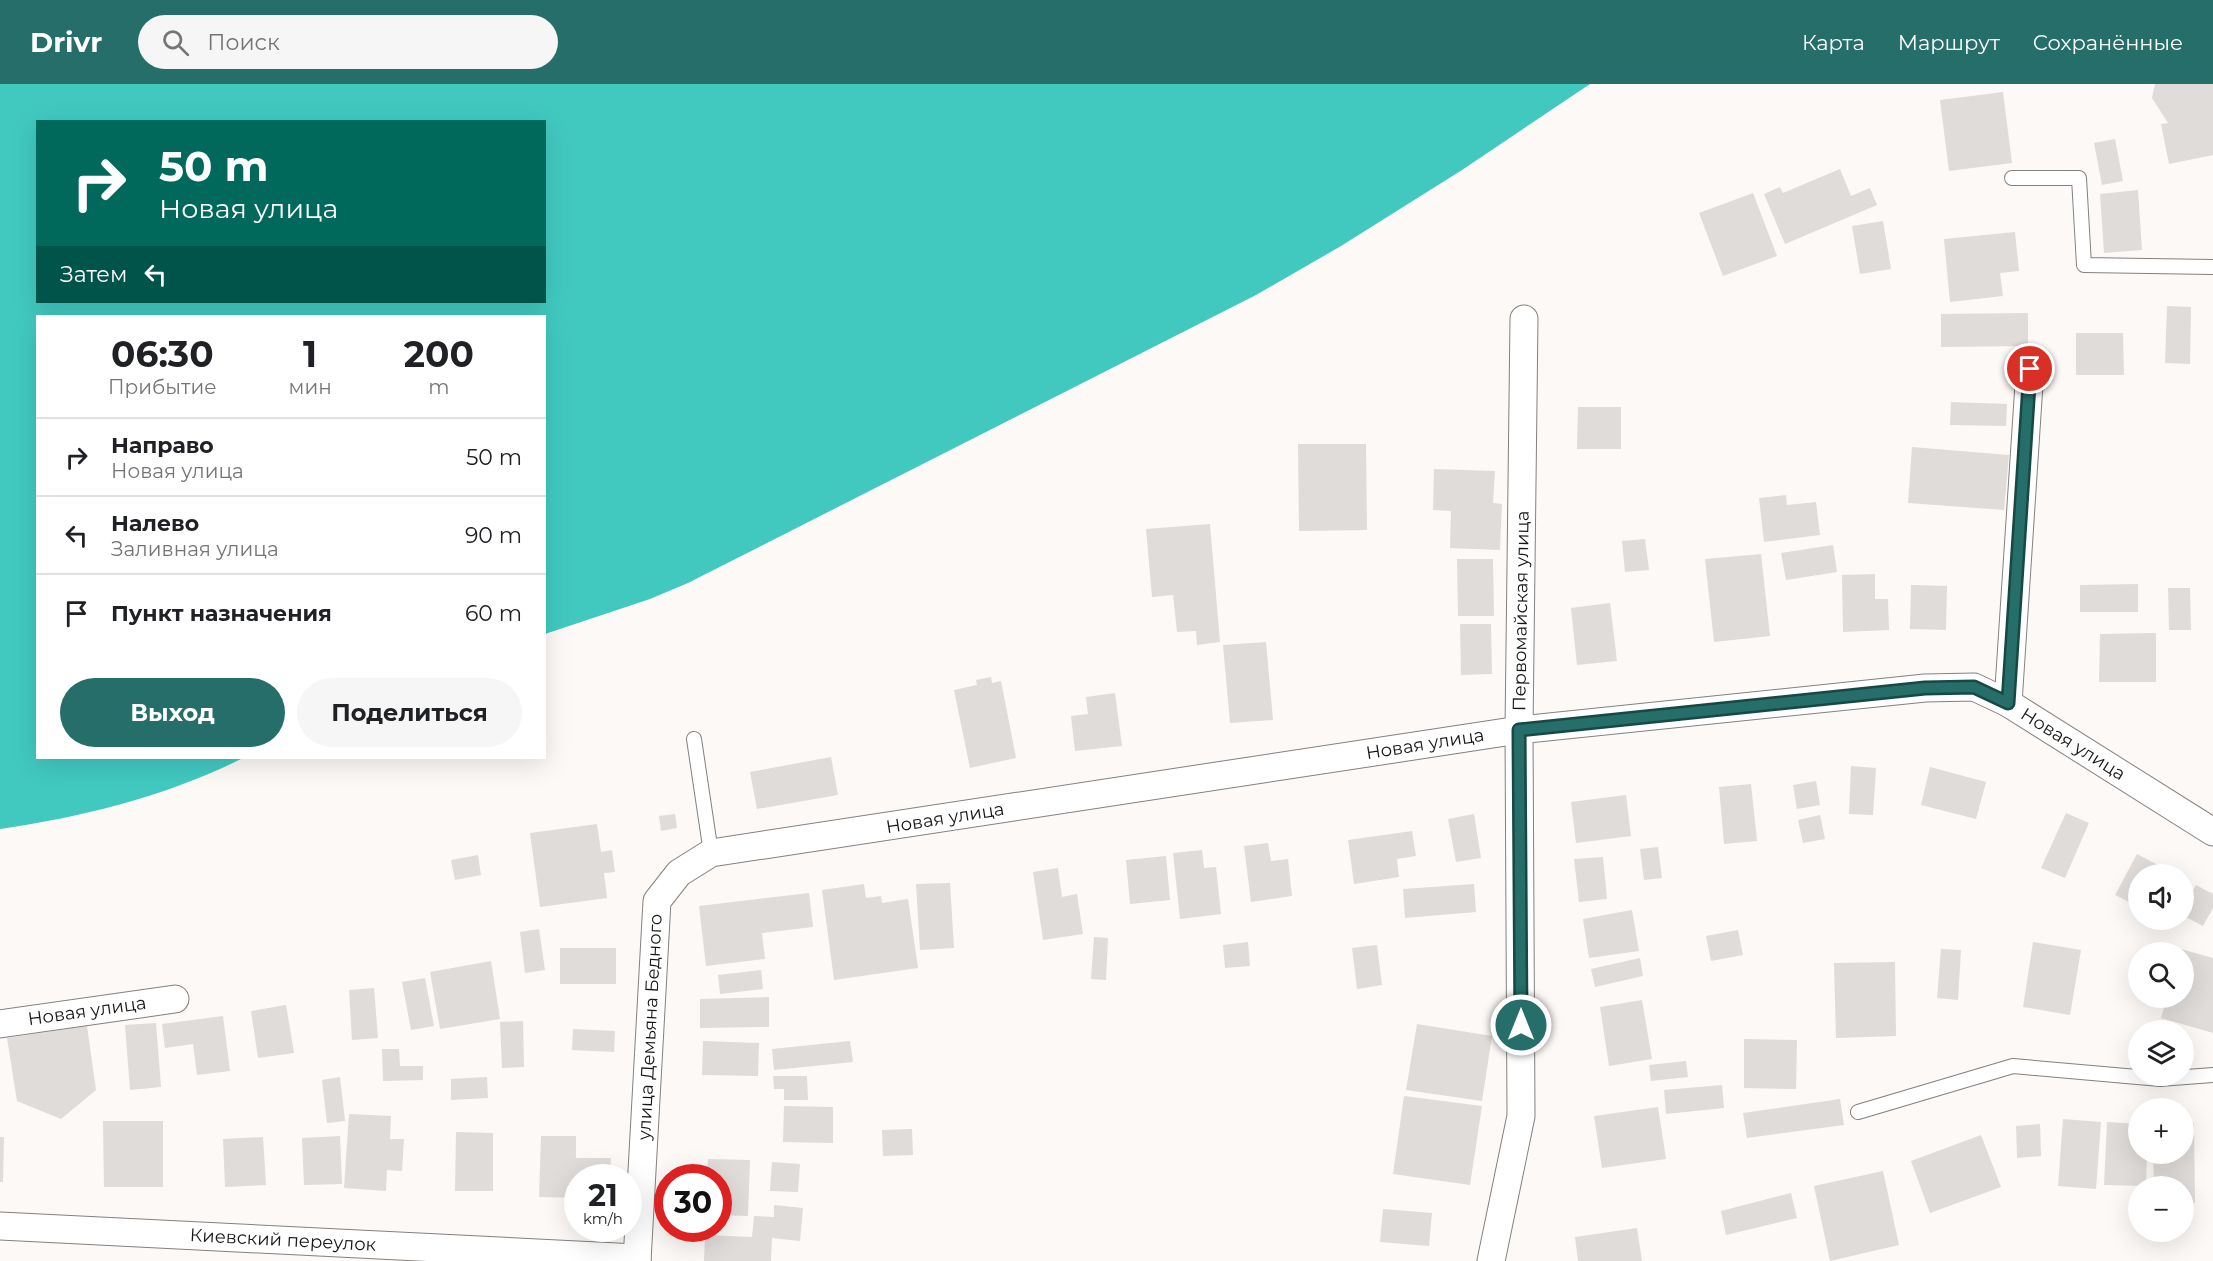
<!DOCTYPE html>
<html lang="ru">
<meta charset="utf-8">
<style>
:root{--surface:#fff;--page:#f6f6f6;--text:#202124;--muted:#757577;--line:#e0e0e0;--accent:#256e6a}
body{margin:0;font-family:Montserrat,sans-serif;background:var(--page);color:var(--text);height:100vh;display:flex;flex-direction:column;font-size:22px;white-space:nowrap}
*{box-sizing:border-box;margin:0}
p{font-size:20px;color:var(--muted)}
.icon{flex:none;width:33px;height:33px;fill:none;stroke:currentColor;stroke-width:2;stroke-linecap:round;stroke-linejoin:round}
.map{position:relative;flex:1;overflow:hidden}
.sheet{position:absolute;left:36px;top:231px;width:510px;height:444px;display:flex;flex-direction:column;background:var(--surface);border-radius:0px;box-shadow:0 6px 24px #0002}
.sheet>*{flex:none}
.guide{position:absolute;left:36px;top:36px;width:510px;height:183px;border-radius:0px;box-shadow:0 6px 24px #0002;background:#00695c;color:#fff;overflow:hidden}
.fabs{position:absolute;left:2128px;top:780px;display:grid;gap:12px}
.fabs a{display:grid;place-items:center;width:66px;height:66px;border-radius:50%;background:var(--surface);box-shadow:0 6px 24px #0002;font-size:30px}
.speed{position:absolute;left:564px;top:1080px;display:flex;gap:12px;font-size:30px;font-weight:700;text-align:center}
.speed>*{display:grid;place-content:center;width:78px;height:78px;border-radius:50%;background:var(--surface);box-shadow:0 6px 24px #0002;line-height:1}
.speed small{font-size:15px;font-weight:400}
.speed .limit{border:9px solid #d22;background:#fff;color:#111}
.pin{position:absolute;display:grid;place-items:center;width:51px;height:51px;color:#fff;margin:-26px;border:3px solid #fff;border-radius:50%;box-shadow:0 2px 6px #0007}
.me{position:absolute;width:66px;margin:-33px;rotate:0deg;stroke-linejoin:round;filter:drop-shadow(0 0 4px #0008)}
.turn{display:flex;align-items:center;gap:21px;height:126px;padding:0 24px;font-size:27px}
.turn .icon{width:78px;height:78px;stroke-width:2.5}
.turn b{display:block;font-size:42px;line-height:51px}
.then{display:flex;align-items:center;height:57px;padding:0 24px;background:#0003;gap:12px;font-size:22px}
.eta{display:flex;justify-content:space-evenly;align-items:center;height:102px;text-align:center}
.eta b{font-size:36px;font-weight:700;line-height:42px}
.primary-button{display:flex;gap:12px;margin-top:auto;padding:12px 24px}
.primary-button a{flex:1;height:69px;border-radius:36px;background:var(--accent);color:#fff;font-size:24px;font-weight:700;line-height:69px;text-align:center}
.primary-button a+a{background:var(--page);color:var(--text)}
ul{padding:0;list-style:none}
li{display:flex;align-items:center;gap:18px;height:78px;padding:0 24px;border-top:2px solid var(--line)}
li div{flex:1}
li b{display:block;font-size:22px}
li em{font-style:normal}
header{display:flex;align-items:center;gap:36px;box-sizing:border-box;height:84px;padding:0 30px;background:var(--accent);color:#fff}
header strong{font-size:28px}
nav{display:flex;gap:33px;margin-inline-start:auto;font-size:21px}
.search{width:420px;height:54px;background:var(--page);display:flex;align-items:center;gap:15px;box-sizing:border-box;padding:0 21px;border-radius:33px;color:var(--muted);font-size:22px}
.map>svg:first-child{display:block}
</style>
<header>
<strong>Drivr</strong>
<div class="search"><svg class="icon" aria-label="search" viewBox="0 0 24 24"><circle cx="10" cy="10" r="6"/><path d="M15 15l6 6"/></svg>Поиск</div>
<nav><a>Карта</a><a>Маршрут</a><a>Сохранённые</a></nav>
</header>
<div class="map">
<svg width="2213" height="1177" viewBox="0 0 2213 1177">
<rect width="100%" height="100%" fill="#fdf9f6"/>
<path fill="#41c9c0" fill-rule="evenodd" d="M0,0h1590l-128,86 -121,76 -85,49 -568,288 -38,16 -105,35 -1,-318h-506v442h205c-75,38 -161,59 -243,71zM38,38h506v180h-506z"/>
<g fill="#dfdcd9">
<path d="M2155,0h58v71l-44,9 -8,-40 7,-1 -16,-25z"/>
<path d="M2003,8l9,71 -63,8 -9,-71z"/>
<path d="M2115,55l8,42 -21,4 -8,-42z"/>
<path d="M1840,85l11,27 19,-8 7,17 -92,39 -21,-50 16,-7 3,6z"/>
<path d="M2138,106l4,60 -38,3 -4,-59z"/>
<path d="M1753,109l24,63 -54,20 -24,-63z"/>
<path d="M1883,137l8,48 -31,5 -8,-48z"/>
<path d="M2015,148l4,39 -19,2 3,23 -53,6 -6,-63z"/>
<path d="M2167,222l24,1 -1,57 -25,-1z"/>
<path d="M2028,229v33l-87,1v-33z"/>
<path d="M2076,249h47l1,42h-48z"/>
<path d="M1951,318l56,2 -1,22 -56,-1z"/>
<path d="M1578,323h43v42h-44z"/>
<path d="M1298,360h68l1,86 -68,1z"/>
<path d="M1912,363l97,8 -5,55 -96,-7z"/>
<path d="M1434,385l61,2 -2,32 9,1 -2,46 -50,-2 1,-37 -18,-1z"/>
<path d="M1786,411l1,10 29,-3 4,33 -56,7 -5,-44z"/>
<path d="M1210,440l10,118 -23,3 -1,-14 -19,1 -4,-37 -21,2 -6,-68z"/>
<path d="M1645,455l4,31 -24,2 -3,-31z"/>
<path d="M1833,461l4,27 -51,8 -5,-27z"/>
<path d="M1761,470l9,82 -56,6 -9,-83z"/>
<path d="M1457,475h36l1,57h-36z"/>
<path d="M1875,490v25h13l1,31 -46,2 -1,-57z"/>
<path d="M2138,500v28h-58v-27z"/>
<path d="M1911,501l36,1 -1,44 -36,-1z"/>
<path d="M2168,504h22l1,42h-22z"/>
<path d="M1610,519l7,58 -40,4 -6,-57z"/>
<path d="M1460,540h31l1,50 -31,1z"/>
<path d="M2156,549v49h-57l1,-48z"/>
<path d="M1266,558l7,78 -43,3 -7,-78z"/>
<path d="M991,593l1,6 9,-2 15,77 -46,10 -16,-78 23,-5 -1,-5z"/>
<path d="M1115,609l7,53 -47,5 -4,-35 17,-2 -2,-17z"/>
<path d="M831,673l7,38 -81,14 -7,-37z"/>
<path d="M1851,682l25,2 -3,47 -24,-1z"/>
<path d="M1930,683l56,15 -10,37 -55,-14z"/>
<path d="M1816,697l4,24 -23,4 -4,-24z"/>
<path d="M1751,700l6,57 -33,3 -5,-57z"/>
<path d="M1626,711l5,41 -55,7 -5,-41z"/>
<path d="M2066,729l23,10 -24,55 -24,-10z"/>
<path d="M675,730l2,14 -16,3 -2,-15z"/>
<path d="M1474,730l7,44 -25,4 -8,-43z"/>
<path d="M1820,731l5,24 -22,4 -5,-23z"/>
<path d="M597,740l4,28 11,-2 3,22 -11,1 3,25 -67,9 -10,-74z"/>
<path d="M1412,747l4,25 -19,3 2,18 -45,7 -6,-44z"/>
<path d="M1268,759l3,18 17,-2 4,37 -41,6 -7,-56z"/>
<path d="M1658,763l4,31 -18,2 -4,-31z"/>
<path d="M1202,766l2,18 12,-1 5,47 -41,5 -7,-66z"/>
<path d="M2137,770l29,15 -3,5h-24v33l-24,-12z"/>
<path d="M478,771l3,20 -26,5 -4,-20z"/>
<path d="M1166,772l4,44 -40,4 -4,-44z"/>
<path d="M1603,773l4,42 -28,3 -5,-43z"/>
<path d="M1058,784l4,29 15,-3 6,40 -40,6 -10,-68z"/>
<path d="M950,799l4,65 -34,2 -4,-66z"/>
<path d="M864,800l2,14 15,-2 1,7 26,-4 10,69 -84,12 -12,-90z"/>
<path d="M1474,800l2,28 -71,6 -2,-29z"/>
<path d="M2196,801l17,9v14l-10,18 -19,-10v-9z"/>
<path d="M809,809l4,34 -51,6 3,26 -59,7 -7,-60z"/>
<path d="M1632,826l7,41 -50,7 -6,-39z"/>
<path d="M539,845l6,41 -20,3 -5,-41z"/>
<path d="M1738,846l5,25 -32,6 -5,-25z"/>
<path d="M1094,853l14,1 -2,42 -15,-1z"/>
<path d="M1248,858l2,24 -25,2 -2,-23z"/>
<path d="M2033,858l48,8 -11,65 -47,-8z"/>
<path d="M1377,861l5,40 -25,4 -5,-41z"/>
<rect x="560" y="864" width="56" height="36"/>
<path d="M1941,865l20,1 -3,50 -21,-2z"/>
<path d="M2181,865l32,9v75l-52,-15 6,-20h17v-46h-4z"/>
<path d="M1640,874l3,18 -48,11 -4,-18z"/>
<path d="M491,877l9,58 -60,10 -10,-57z"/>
<path d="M1895,878l1,74 -60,2 -2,-75z"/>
<path d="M761,886l2,19 -43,5 -2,-19z"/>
<path d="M425,894l9,48 -23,4 -9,-48z"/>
<path d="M374,904l4,50 -26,2 -3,-50z"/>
<path d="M769,913v30l-69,1v-29z"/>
<path d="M1642,916l10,59 -43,7 -9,-59z"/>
<path d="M286,921l8,48 -36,5 -7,-47z"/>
<path d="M223,932l7,55 -33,4 -4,-31 -28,4 -3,-24z"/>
<path d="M523,937l1,46 -22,1 -2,-46z"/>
<path d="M156,939l5,64 -31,3 -5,-65z"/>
<path d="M1417,940l75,12 -10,65 -76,-11z"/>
<path d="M87,942l9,64 -35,29 -44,-18 -10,-63z"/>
<path d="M573,945l42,2 -1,21 -42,-2z"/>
<path d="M1744,955l53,1 -1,49 -52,-1z"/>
<path d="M703,957l56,2 -1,33 -56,-1z"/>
<path d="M850,957l3,21 -79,8 -2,-21z"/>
<path d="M382,965h17l1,17h23v14l-40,1z"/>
<path d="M1686,977l2,16 -37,4 -2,-16z"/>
<path d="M773,992h34l1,24h-24v-11h-10z"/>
<path d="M340,993l5,44 -18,2 -5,-43z"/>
<path d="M487,993l1,21 -37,2v-21z"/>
<path d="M1722,1001l2,23 -58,6 -2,-24z"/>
<path d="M1404,1012l78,10 -12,79 -77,-11z"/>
<path d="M1840,1015l4,26 -97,13 -4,-25z"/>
<path d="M784,1022l49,1v36l-50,-1z"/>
<path d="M1658,1023l8,52 -64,9 -8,-52z"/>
<path d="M349,1030l42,2 -1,23h14l-2,32 -15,-1 -1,21 -42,-3z"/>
<path d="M2063,1035l38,3 -5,67 -38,-3z"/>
<path d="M103,1037h60v66h-59z"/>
<path d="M2107,1038l32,2v30h8l-1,32 -42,-1z"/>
<path d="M2194,1039l1,80h-11v-17h-30l-1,-32h31v-30z"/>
<path d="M2040,1040l1,32 -24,2 -1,-32z"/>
<path d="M912,1045l1,26 -30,1 -1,-26z"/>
<path d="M456,1048l37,1v58h-38z"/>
<path d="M1981,1051l20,52 -71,26 -19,-52z"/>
<path d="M340,1052l2,48 -38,1 -2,-47z"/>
<path d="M541,1052h35v22h35l-1,20h-32v20l-39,-1z"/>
<path d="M0,1053h4l-1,45h-3z"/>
<path d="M263,1053l3,48 -41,2 -2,-48z"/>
<path d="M708,1075l42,1 -2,56 -30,-1v-37h-11z"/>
<path d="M772,1078l28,2 -2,28 -28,-1z"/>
<path d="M1883,1087l16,74 -69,16 -16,-75z"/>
<path d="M1791,1109l6,25 -71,17 -5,-24z"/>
<path d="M774,1121l29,3 -3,33 -28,-3 -1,23h-67l1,-26 47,2 2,-21 20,1z"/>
<path d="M1383,1125l49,4 -3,33 -49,-4z"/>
<path d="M1637,1144l5,33h-64l-3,-24z"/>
</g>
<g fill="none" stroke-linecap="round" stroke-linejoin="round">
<defs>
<g id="service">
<path d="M2012,94h67l5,87 129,2"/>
<path d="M694,655l17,114"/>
<path d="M1858,1028l155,-46 147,13 53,-4"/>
</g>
<g id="minor">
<path d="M2008,619l22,-334"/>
<path d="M0,940l175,-25"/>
<path d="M0,1142l637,32"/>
<path d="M637,1177l20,-360 22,-28 32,-20 808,-123 406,-42 49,-1 34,16 205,129"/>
<path d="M1491,1177l30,-145 -2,-386 5,-411"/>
</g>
</defs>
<use href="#service" stroke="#84807e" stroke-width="16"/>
<use href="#minor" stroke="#84807e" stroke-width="29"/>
<use href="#service" stroke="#fff" stroke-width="14"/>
<use href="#minor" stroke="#fff" stroke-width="27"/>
</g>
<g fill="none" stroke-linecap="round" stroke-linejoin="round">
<defs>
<path id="route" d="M1521,941l-2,-295 406,-42 49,-1 34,16 22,-334"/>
</defs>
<use href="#route" stroke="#184845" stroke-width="15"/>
<use href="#route" stroke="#256e6a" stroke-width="10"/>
</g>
<g text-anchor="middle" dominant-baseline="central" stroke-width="4.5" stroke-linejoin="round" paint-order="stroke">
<g font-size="18" fill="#171615" stroke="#fff">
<text transform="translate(1521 527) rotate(-89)">Первомайская улица</text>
<text transform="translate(1425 660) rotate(-9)">Новая улица</text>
<text transform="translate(2073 660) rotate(32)">Новая улица</text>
<text transform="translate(945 734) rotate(-9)">Новая улица</text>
<text transform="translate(87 927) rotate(-8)">Новая улица</text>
<text transform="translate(650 943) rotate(-87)">улица Демьяна Бедного</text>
<text transform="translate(283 1156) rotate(3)">Киевский переулок</text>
</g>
</g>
</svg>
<div class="fabs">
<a><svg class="icon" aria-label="sound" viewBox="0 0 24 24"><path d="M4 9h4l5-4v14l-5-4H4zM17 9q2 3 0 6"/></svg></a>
<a><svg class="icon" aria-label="search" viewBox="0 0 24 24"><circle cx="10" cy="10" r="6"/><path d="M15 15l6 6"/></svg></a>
<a><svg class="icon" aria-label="layers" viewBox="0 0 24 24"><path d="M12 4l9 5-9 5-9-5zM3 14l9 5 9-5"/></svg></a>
<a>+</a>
<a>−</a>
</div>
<div class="speed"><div>21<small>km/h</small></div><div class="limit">30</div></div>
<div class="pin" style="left:2030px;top:285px;background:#d93025"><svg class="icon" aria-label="arrive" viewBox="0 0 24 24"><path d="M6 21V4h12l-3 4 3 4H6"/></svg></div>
<svg class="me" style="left:1521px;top:941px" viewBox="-20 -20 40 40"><circle r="17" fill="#256e6a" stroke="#fff" stroke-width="3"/><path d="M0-11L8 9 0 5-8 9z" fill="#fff"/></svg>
<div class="guide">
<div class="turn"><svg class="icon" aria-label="right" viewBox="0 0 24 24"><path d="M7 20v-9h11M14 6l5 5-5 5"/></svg><div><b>50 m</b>Новая улица</div></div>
<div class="then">Затем<svg class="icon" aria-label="left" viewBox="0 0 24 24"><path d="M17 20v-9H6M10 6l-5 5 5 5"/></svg></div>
</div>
<section class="sheet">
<div class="eta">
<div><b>06:30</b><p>Прибытие</p></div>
<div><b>1</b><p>мин</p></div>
<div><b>200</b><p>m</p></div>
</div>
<ul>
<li><svg class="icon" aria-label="right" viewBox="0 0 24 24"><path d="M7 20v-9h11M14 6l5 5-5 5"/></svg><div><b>Направо</b><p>Новая улица</p></div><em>50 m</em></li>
<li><svg class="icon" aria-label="left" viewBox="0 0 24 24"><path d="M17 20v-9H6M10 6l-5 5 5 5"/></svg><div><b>Налево</b><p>Заливная улица</p></div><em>90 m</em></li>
<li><svg class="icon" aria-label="arrive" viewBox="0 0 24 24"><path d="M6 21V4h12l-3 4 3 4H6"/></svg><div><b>Пункт назначения</b></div><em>60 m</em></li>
</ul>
<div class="primary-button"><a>Выход</a><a>Поделиться</a></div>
</section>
</div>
